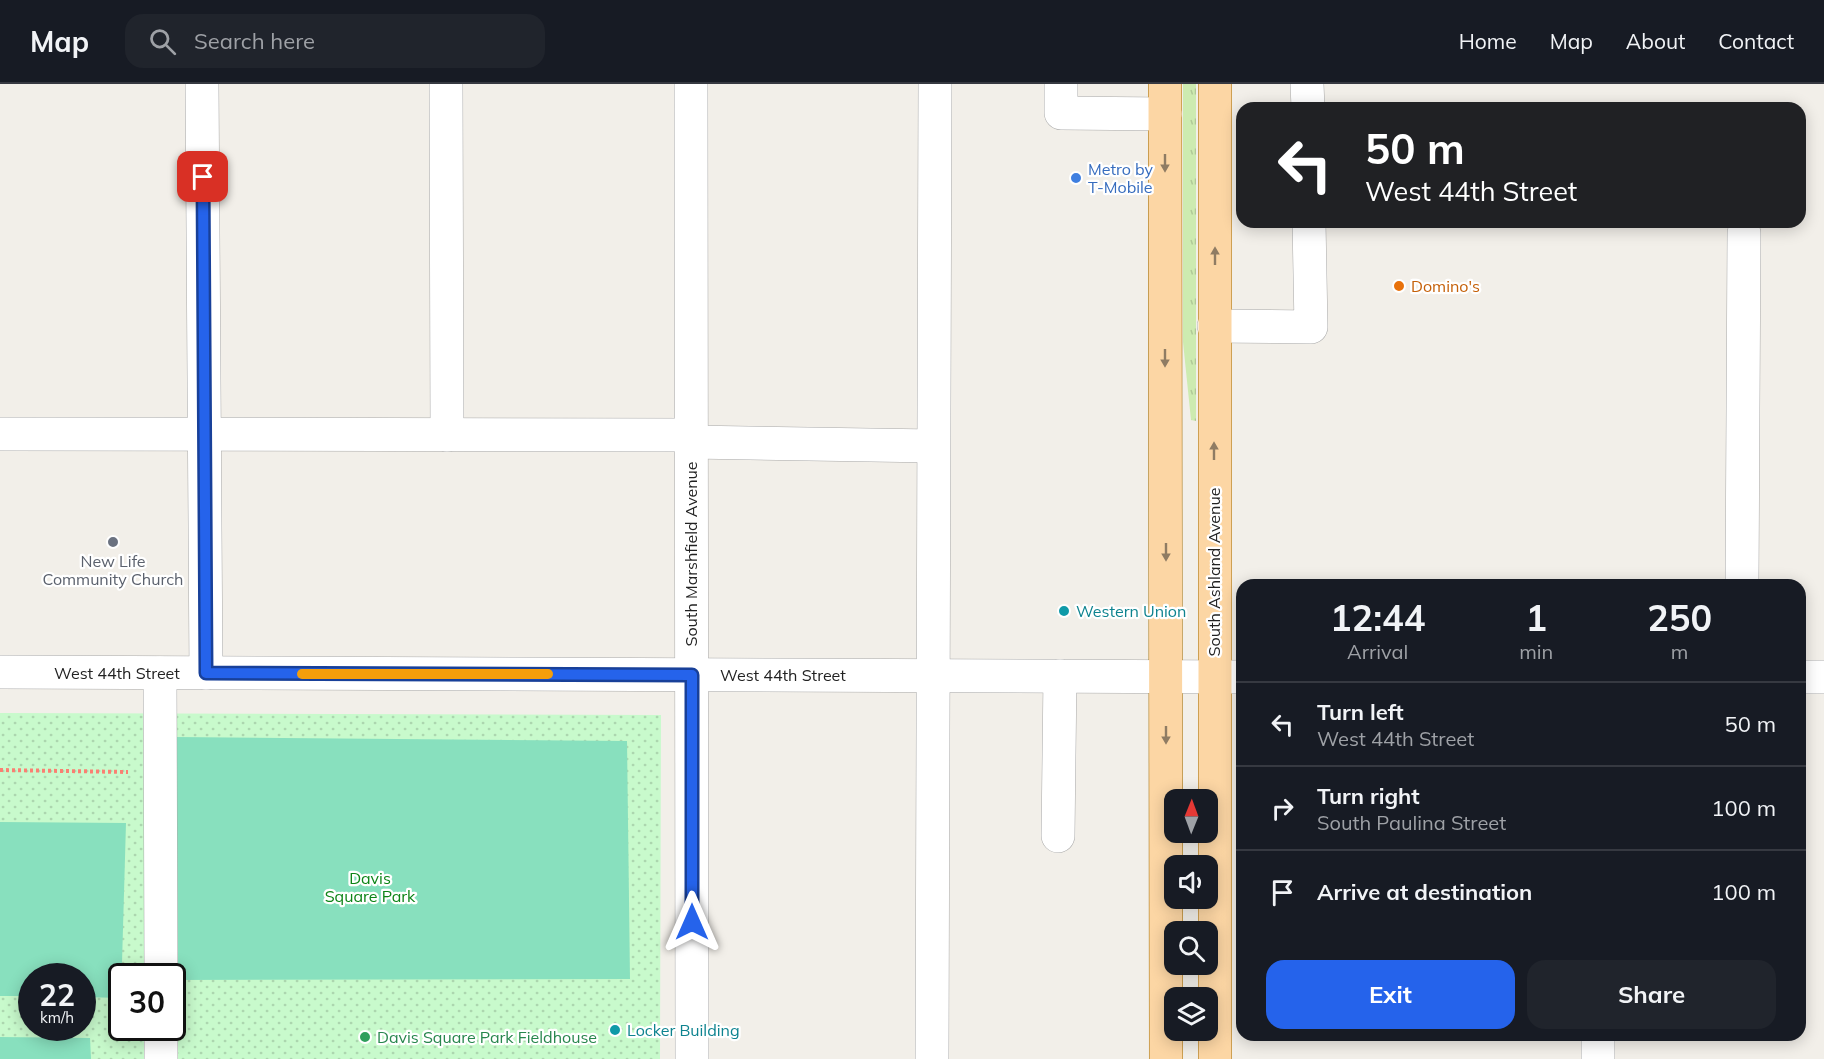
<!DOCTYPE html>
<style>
:root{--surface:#171b24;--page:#20242c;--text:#f1f3f6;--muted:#9ea1a6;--line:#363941;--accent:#2563eb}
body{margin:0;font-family:Mulish,sans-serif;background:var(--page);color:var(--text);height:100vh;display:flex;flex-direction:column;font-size:22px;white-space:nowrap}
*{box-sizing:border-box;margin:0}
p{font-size:20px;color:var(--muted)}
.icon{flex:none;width:33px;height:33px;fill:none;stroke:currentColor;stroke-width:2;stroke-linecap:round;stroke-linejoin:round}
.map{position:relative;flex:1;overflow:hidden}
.panel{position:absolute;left:1236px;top:495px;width:570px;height:462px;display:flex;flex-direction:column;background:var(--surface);border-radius:18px;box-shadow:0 3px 15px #0003}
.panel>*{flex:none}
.guide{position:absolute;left:1236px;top:18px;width:570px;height:126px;border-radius:18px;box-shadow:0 3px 15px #0003;background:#202124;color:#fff;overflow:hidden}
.needle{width:39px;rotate:1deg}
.buttons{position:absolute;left:1164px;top:705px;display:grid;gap:12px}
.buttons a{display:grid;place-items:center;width:54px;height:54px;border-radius:12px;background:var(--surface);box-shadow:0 3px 15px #0003;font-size:30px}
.speed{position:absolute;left:18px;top:879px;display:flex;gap:12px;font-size:30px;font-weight:700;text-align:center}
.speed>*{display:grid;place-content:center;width:78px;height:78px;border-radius:50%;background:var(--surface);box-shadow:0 3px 15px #0003;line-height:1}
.speed small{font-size:15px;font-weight:400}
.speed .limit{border:3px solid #111;border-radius:9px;background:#fff;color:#111}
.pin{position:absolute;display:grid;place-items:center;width:51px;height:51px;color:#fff;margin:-26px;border-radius:12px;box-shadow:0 3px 9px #0006}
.me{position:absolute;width:66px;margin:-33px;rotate:0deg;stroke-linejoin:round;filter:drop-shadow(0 0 4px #0008)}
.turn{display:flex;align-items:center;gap:21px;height:126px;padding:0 30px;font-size:27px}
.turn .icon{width:78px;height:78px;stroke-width:2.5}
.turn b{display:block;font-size:42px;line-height:51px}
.eta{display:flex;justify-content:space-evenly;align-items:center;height:102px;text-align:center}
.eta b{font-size:36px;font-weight:700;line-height:42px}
.action{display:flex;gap:12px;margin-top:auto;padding:12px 30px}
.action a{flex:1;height:69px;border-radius:18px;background:var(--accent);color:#fff;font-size:24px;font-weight:700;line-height:69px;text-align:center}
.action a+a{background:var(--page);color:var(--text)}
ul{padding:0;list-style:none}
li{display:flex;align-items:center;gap:18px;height:84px;padding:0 30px;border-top:2px solid var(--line)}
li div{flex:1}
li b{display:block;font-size:22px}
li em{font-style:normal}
header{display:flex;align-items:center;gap:36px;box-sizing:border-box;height:84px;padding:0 30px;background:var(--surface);border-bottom:2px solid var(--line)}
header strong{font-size:28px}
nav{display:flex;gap:33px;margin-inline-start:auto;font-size:21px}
.search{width:420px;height:54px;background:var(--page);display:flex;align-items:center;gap:15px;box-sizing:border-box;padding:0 21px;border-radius:18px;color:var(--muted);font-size:22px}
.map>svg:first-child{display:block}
</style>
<header>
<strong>Map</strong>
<div class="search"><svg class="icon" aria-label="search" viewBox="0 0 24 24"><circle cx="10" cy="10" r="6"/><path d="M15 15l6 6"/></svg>Search here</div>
<nav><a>Home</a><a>Map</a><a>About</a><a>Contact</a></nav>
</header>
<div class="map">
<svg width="1824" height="975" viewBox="0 0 1824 975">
<defs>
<pattern id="grass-tufts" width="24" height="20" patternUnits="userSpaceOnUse" patternTransform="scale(1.5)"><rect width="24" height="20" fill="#cdebb0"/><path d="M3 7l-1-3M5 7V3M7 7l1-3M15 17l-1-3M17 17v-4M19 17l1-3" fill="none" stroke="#b0c997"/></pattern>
<pattern id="park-dots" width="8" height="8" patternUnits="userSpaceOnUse" patternTransform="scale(1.5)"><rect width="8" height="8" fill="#c8facc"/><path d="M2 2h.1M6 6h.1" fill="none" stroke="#acd6af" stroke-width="1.8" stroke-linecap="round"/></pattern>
</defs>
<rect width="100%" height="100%" fill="#f2efe9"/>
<path fill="url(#grass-tufts)" d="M1183,0h13v337l-5,-1 -8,-78z"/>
<path fill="url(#park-dots)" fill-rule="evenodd" d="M0,629l661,2 -1,344h-660zM32,892h50v52h-50zM122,892h50v52h-50z"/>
<g fill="#88e0be">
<path d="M175,653l452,4 3,238 -456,1z"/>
<path d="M0,738l126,1 -5,175 -38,-1 -1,-21h-50l-1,20h-31z"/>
<path d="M0,953l90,1 1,21h-91z"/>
</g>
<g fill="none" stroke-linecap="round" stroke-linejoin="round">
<defs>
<g id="minor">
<path d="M202,0l4,589"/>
<path d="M446,0l1,351"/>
<path d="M691,0l1,975"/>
<path d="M1061,0v29l104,1"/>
<path d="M1307,0l1,24"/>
<path d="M1214,242l97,1 -2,-105"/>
<path d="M0,350l691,1"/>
<path d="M691,358l242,4"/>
<path d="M1742,501l2,-352"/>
<path d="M0,588l1242,5"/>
<path d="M160,589l1,303"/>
<path d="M1800,593h24"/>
<path d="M1058,752l2,-160"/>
<path d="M161,944v31"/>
<path d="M1598,951v24"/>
<path d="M932,975l3,-975"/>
</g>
<g id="major">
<path d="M1165,0l1,975"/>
<path d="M1215,0v975"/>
</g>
</defs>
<use href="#minor" stroke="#a9a9a9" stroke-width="34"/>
<use href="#major" stroke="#a06b00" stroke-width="34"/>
<g stroke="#fa8072" stroke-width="4" stroke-dasharray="3 3" stroke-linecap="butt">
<path d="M1800,548h4"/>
<path d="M0,686l128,2"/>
</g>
<use href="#minor" stroke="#fff" stroke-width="33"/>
<use href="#major" stroke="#fcd6a4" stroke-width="33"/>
</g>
<defs><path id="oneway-solid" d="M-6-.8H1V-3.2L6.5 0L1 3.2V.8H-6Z" transform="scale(1.5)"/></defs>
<g fill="#8f7c63">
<use href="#oneway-solid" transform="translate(1165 79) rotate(90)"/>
<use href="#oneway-solid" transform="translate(1215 172) rotate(-90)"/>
<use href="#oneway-solid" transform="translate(1165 274) rotate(90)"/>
<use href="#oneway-solid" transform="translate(1214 367) rotate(-90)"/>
<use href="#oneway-solid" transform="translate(1166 468) rotate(90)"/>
<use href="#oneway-solid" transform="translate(1166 651) rotate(90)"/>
</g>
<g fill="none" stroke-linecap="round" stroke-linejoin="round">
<defs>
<path id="route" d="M203,93l3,496 486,2v247"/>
</defs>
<use href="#route" stroke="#184099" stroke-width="15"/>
<use href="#route" stroke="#2563eb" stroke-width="10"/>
<path stroke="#f59e0b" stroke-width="10" d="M302,590h246"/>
</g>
<circle fill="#3f7fe0" stroke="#fff" stroke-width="2" cx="1076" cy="94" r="6"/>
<circle fill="#e8710a" stroke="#fff" stroke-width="2" cx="1399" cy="202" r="6"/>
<circle fill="#6b7280" stroke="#fff" stroke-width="2" cx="113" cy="458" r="6"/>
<g fill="#0f9aa8" stroke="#fff" stroke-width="2">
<circle cx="1064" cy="527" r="6"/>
<circle cx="615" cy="946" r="6"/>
</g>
<circle fill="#2e9e5b" stroke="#fff" stroke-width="2" cx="365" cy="953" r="6"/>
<g text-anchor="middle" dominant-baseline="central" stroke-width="4.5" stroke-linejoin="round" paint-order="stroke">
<g font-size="16" fill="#366cbe" stroke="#fff" text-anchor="start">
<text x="1088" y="85">Metro by<tspan x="1088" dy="18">T-Mobile</tspan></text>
</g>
<g font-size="16" fill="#c56008" stroke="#fff" text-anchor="start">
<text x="1411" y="202">Domino's</text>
</g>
<g font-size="16" fill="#222" stroke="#fff">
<text transform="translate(691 470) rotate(-90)">South Marshfield Avenue</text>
<text transform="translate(1214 488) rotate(-90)">South Ashland Avenue</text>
<text x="117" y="589">West 44th Street</text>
<text x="783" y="591">West 44th Street</text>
</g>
<g font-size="16" fill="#5b616d" stroke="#fff">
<text x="113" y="477">New Life<tspan x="113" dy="18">Community Church</tspan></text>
</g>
<g font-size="16" fill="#0d838f" stroke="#fff" text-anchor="start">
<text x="1076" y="527">Western Union</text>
<text x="627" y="946">Locker Building</text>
</g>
<g font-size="16" fill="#0c8416" stroke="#fff">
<text x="370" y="794">Davis<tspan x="370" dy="18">Square Park</tspan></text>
</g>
<g font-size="16" fill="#27864d" stroke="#fff" text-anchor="start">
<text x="377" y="953">Davis Square Park Fieldhouse</text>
</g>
</g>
</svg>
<div class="buttons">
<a><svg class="needle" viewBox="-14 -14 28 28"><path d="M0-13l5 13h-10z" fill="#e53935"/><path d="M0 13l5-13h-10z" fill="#9ea1a6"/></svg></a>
<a><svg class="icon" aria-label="sound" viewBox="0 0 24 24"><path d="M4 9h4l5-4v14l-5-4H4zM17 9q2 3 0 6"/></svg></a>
<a><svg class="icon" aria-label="search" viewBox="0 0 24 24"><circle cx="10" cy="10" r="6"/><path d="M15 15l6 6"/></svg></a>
<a><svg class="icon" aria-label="layers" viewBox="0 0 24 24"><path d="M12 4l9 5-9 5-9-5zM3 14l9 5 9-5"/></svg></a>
</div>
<div class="speed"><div>22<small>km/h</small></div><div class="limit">30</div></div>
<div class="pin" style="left:203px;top:93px;background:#d93025"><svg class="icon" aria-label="arrive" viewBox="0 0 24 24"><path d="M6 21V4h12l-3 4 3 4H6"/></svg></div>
<svg class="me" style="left:692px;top:838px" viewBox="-20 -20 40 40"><path d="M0-17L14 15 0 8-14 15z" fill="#2563eb" stroke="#fff" stroke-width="4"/></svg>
<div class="guide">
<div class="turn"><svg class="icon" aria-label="left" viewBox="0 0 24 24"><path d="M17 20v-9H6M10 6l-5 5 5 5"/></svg><div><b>50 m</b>West 44th Street</div></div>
</div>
<section class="panel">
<div class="eta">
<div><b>12:44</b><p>Arrival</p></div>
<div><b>1</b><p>min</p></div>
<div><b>250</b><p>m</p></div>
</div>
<ul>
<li><svg class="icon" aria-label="left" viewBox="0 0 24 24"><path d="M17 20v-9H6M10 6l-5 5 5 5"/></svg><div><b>Turn left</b><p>West 44th Street</p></div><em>50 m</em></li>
<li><svg class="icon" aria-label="right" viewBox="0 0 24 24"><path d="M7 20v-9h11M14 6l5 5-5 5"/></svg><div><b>Turn right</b><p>South Paulina Street</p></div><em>100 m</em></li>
<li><svg class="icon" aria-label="arrive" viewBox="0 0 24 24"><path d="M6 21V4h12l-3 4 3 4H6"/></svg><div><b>Arrive at destination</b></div><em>100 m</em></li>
</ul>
<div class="action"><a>Exit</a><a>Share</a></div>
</section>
</div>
